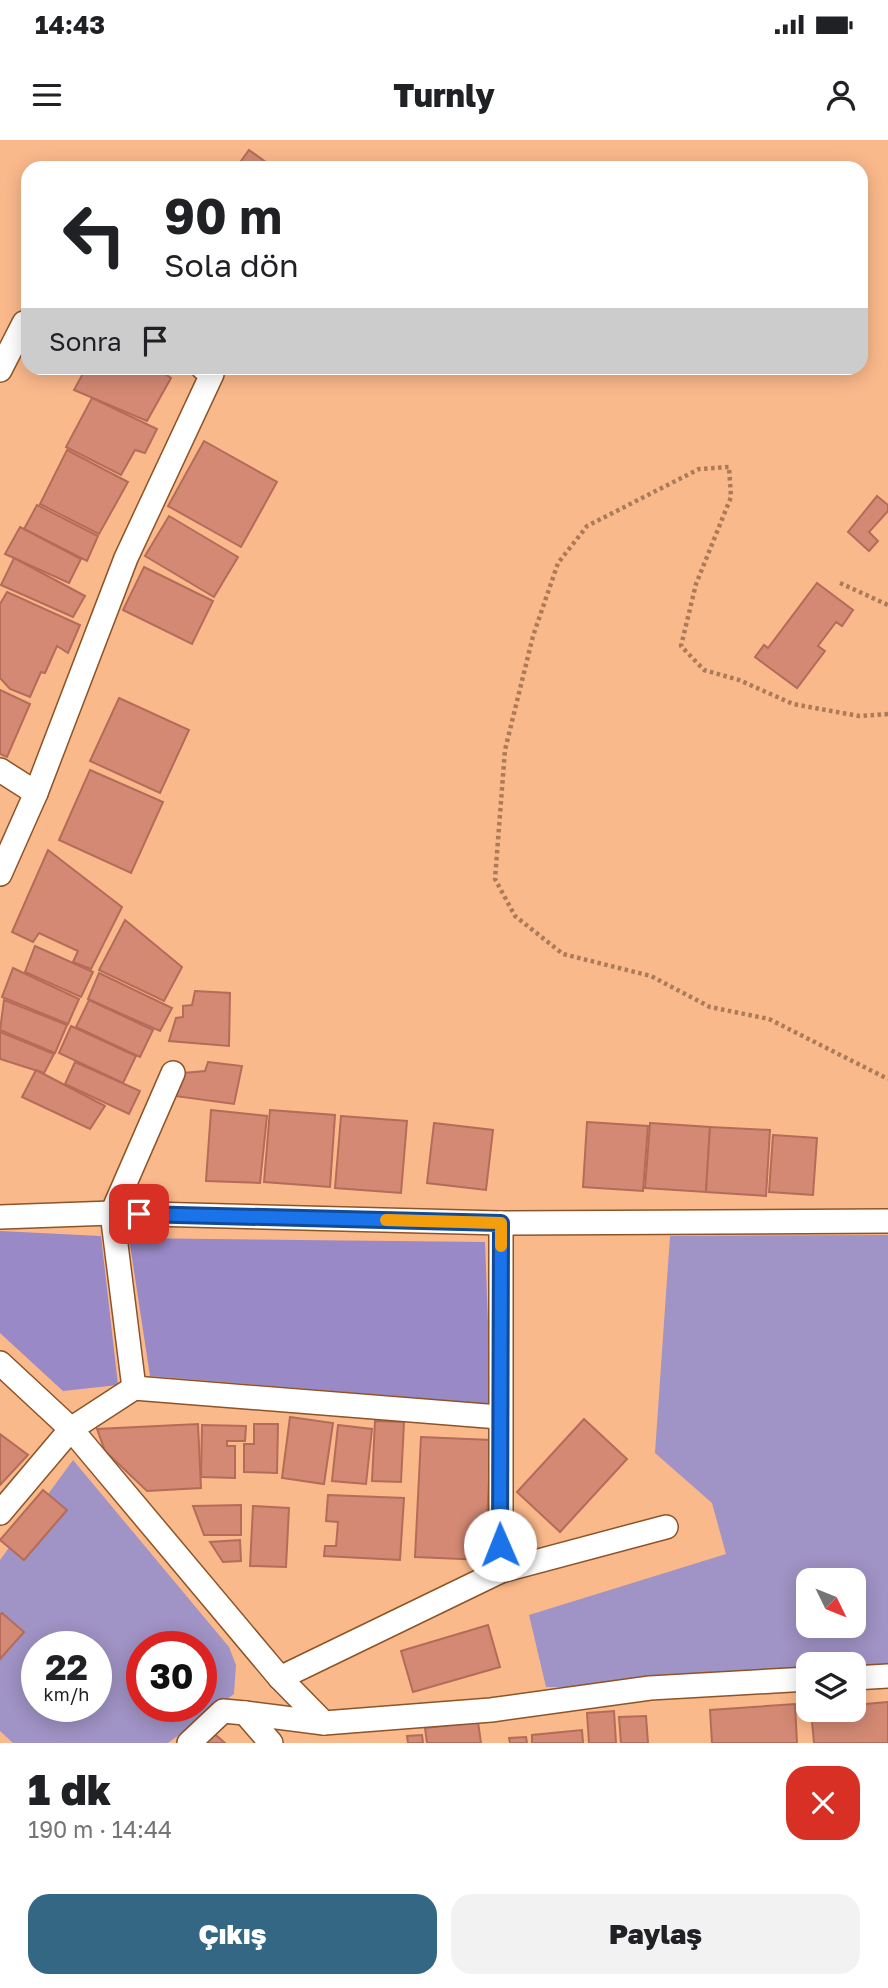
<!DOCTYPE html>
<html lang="tr">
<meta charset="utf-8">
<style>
:root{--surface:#fff;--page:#f2f2f2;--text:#202124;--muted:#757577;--accent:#346784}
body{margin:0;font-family:"Golos Text",sans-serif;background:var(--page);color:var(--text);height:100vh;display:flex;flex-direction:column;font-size:26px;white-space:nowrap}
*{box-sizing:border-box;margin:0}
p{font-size:23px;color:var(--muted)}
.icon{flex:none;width:38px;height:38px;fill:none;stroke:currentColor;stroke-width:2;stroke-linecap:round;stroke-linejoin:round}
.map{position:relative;height:1603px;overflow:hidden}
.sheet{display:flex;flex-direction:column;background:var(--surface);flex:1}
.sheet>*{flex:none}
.guide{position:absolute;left:21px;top:21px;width:847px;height:214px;border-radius:21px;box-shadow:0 4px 18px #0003;background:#fff;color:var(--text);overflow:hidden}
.needle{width:46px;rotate:133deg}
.controls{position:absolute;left:796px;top:1428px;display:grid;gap:14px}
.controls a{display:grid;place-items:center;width:70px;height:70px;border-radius:14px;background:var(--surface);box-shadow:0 4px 18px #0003;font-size:35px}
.speed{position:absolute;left:21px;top:1491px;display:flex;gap:14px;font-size:35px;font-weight:700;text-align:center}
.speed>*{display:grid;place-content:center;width:91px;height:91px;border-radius:50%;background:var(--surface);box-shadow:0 4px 18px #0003;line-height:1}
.speed small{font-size:18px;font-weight:400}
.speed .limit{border:10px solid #d22;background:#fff;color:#111}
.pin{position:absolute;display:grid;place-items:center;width:60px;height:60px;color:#fff;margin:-30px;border-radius:14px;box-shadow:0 4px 10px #0006}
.me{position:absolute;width:77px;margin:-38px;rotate:359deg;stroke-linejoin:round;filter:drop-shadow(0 0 5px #0008)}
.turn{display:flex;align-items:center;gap:24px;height:147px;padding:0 28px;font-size:32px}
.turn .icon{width:91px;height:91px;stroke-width:2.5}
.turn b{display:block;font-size:49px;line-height:60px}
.then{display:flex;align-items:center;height:66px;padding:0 28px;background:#0003;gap:14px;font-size:26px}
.round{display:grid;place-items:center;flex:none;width:74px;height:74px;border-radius:21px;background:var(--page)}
.overview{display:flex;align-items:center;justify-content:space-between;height:119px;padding:0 28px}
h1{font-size:42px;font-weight:800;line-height:52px}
.cta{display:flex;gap:14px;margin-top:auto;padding:14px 28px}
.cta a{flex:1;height:80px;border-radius:21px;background:var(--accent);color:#fff;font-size:28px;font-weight:800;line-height:80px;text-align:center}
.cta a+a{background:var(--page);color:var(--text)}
.status{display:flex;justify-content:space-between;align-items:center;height:49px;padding:0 35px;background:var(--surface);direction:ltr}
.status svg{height:19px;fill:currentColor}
header{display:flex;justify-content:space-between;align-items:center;height:91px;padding:0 28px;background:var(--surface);font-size:32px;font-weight:800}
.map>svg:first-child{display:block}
</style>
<div class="status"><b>14:43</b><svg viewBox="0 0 49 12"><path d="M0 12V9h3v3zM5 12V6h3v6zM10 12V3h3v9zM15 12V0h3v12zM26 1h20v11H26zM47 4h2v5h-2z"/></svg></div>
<header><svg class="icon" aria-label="menu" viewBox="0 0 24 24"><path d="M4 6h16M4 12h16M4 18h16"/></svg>Turnly<svg class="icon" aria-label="person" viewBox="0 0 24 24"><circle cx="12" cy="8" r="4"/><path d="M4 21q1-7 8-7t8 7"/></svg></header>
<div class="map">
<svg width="888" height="1603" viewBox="0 0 888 1603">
<rect width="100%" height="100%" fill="#fab98b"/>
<g fill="#a093c5" fill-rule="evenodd">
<path d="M888,1095v434l-34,3v-8h-46v12l-158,12 -104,-1 -17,-72 197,-61 -14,-51 -57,-50 15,-217zM808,1440h46v46h-46z"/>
<path d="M73,1320l156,187 7,18 -2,29 -66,49h-155l-13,-12v-171zM37,1507h59v59h-59zM142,1507h59v59h-59z"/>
</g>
<g fill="#9989c6">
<path d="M0,1091l101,5 17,149 -55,6 -63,-58z"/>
<path d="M129,1098l356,4 6,162 -341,-28z"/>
</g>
<g fill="#d38974" stroke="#b46c59" stroke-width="2">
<path d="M249,10l25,18h-38z"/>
<path d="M86,228h71l14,10 -24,43 -73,-31z"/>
<path d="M92,258l65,31 -12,24 -10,-3 -14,25 -55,-28z"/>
<path d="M204,301l73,41 -36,65 -73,-41z"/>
<path d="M67,310l61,32 -29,52 -59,-30z"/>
<path d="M877,356l11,9v6l-19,21 9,9 -9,10 -21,-19z"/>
<path d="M37,365l61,31 -11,25 -63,-32z"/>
<path d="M169,376l69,41 -24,40 -69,-41z"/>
<path d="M20,387l61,32 -12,24 -64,-29z"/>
<path d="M14,418l71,38 -12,21 -72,-32z"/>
<path d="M144,427l69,34 -21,43 -69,-34z"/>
<path d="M817,443l36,27 -11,16 -6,-4 -18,24 7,5 -28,37 -42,-31 9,-12 4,3z"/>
<path d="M7,452l73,33 -12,28 -11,-7 -12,27 -4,-1 -11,25 -20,-8 -10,-11v-74z"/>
<path d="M0,550l30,14 -23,53 -7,-3z"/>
<path d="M119,558l70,32 -29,63 -70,-32z"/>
<path d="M90,630l73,32 -32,71 -72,-33z"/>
<path d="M48,710l74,57 -31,62 -18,-7 5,-11 -39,-18 -6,9 -21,-10z"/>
<path d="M125,780l57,47 -18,34 -65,-31z"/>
<path d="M35,806l58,26 -12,25 -56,-25z"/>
<path d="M13,828l66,31 -11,25 -66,-27z"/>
<path d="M99,833l73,35 -12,23 -72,-32z"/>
<path d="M195,851l35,2 -1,53 -60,-5 7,-23 7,-1v-11l9,-1z"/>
<path d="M4,860l63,25 -12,28 -55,-23z"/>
<path d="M89,860l64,30 -13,27 -64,-30z"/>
<path d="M71,886l65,30 -13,27 -64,-30z"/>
<path d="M0,892l54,22 -10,19 -44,-14z"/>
<path d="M75,922l65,29 -11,23 -64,-30z"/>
<path d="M208,922l34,4 -8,38 -59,-8 8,-23 22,-2z"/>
<path d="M36,930l69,36 -15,23 -68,-32z"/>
<path d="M211,970l56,6 -7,67 -54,-2z"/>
<path d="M270,970l65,5 -5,72 -66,-5z"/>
<path d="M341,976l66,5 -6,72 -66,-5z"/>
<path d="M587,982l61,4 -5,65 -60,-4z"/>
<path d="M434,983l59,7 -7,60 -59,-7z"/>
<path d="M650,983l60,4 -4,65 -61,-4z"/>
<path d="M710,987l60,3 -4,66 -60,-4z"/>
<path d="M773,995l44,3 -4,57 -44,-3z"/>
<path d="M290,1277l43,6 -9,61 -42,-6z"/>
<path d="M584,1279l43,40 -67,73 -43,-40z"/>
<path d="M375,1281l29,1 -3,60 -29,-1z"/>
<path d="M198,1284l3,64 -54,3 -42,-40 -8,-22z"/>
<path d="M254,1284h24l-1,49 -33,-1v-28h10z"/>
<path d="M202,1285l44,1 -1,15h-18v5h8v32l-34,-1z"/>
<path d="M338,1285l34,4 -6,55 -34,-3z"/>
<path d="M0,1294l28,21 -28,30z"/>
<path d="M421,1297l70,3 -6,120 -70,-3z"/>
<path d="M43,1350l24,20 -43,50 -24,-20z"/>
<path d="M328,1355l76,3 -4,62 -76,-4 1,-10h11l2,-24 -12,-1z"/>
<path d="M241,1365v30h-37l-11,-29z"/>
<path d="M253,1366l36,2 -3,59 -36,-1z"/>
<path d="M240,1400l1,21 -18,1 -13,-20z"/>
<path d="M2,1473l22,19 -24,27v-44z"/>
<path d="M488,1485l12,42 -87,25 -12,-41z"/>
<path d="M888,1562v41h-74l-3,-33h43v-5z"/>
<path d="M795,1564l2,39h-85l-2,-33z"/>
<path d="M614,1571l2,32h-27l-2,-30z"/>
<path d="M646,1576l2,27h-27l-2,-26z"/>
<path d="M478,1582l3,21h-54l-2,-15z"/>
<path d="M210,1590l15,13h-27z"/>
<path d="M582,1590l1,13h-51v-8z"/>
<path d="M422,1595l1,8h-15l-1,-7z"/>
<path d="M526,1597l1,6h-17l-1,-5z"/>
</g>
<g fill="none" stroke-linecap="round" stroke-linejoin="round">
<defs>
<g id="minor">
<path d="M0,230l24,-47h4"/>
<path d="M0,630l36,23"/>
<path d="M0,734l36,-81 90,-235 86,-184 -9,-6"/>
<path d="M0,1077l112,-4 389,10 387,-2"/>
<path d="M0,1223l71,66 209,249 44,45"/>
<path d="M134,1248l-22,-175 61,-140"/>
<path d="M0,1373l71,-84 63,-41 365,29"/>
<path d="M501,1431l165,-44"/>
<path d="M280,1538l221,-107v-348"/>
<path d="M854,1538l34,-2"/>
<path d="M189,1603l34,-32 22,2"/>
<path d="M271,1603l-26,-30 79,10 167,-13 159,-22 158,-9"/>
</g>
</defs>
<use href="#minor" stroke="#8d5427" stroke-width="26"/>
<g stroke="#ab7b59" stroke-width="4.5" stroke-dasharray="3.5 3.5" stroke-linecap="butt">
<path d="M840,443l48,22"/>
<path d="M888,574l-29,2 -66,-12 -54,-24 -35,-10 -23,-24 15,-62 35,-87 -2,-30 -30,2 -112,57 -29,37 -25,73 -28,114 -10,129 20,37 48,38 88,22 59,31 59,12 119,60"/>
</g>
<use href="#minor" stroke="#fff" stroke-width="23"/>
</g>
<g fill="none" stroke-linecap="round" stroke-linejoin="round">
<defs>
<path id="route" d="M139,1074l362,9 -1,322"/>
</defs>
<use href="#route" stroke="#114b97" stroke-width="18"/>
<use href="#route" stroke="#1a73e8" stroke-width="12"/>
<path stroke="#f59e0b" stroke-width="12" d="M386,1080l115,3v23"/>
</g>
</svg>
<div class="controls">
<a><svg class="needle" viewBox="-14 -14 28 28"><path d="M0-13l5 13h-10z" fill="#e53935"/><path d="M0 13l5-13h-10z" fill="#757577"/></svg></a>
<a><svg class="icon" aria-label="layers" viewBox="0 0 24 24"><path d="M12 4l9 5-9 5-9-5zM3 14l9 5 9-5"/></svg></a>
</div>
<div class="speed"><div>22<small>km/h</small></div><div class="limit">30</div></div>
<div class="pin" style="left:139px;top:1074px;background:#d93025"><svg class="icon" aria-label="arrive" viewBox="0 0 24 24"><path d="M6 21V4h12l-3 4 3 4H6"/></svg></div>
<svg class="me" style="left:500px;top:1405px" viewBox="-20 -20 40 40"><circle r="19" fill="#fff"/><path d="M0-13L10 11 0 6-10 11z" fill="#1a73e8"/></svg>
<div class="guide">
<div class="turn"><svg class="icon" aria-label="left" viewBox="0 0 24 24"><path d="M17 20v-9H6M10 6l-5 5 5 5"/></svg><div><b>90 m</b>Sola dön</div></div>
<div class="then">Sonra<svg class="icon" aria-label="arrive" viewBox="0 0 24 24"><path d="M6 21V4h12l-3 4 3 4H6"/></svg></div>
</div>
</div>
<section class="sheet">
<div class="overview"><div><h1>1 dk</h1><p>190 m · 14:44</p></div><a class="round" style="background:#d93025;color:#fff"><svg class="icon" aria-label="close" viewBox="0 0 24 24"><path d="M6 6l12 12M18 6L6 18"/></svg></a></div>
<div class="cta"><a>Çıkış</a><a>Paylaş</a></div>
</section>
